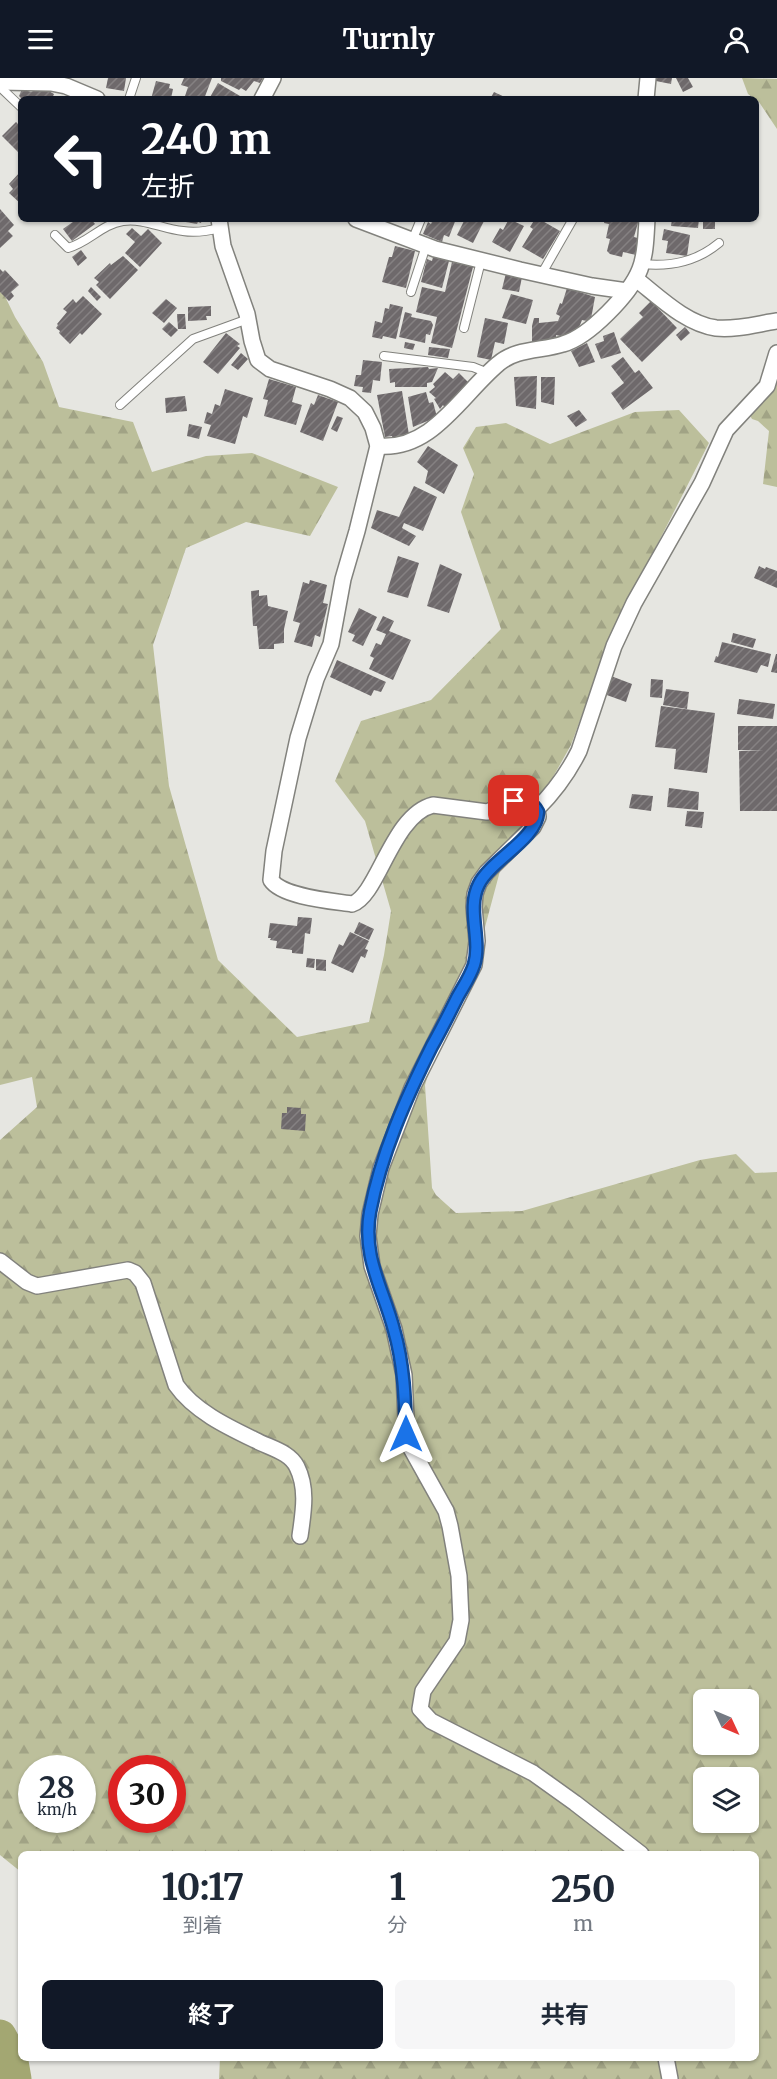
<!DOCTYPE html>
<html lang="ja">
<meta charset="utf-8">
<style>
:root{--surface:#fff;--page:#f6f6f7;--text:#1f2937;--muted:#747a83;--accent:#111827}
body{margin:0;font-family:Merriweather,"Noto Sans JP",serif;background:var(--page);color:var(--text);height:100vh;display:flex;flex-direction:column;font-size:22px;white-space:nowrap}
*{box-sizing:border-box;margin:0}
p{font-size:20px;color:var(--muted)}
.icon{flex:none;width:33px;height:33px;fill:none;stroke:currentColor;stroke-width:2;stroke-linecap:round;stroke-linejoin:round}
.map{position:relative;flex:1;overflow:hidden}
.drawer{position:absolute;left:18px;top:1773px;width:741px;height:210px;display:flex;flex-direction:column;background:var(--surface);border-radius:9px;box-shadow:0 2px 4px #0004}
.drawer>*{flex:none}
.guide{position:absolute;left:18px;top:18px;width:741px;height:126px;border-radius:9px;box-shadow:0 2px 4px #0004;background:#111827;color:#fff;overflow:hidden}
.needle{width:39px;rotate:134deg}
.controls{position:absolute;left:693px;top:1611px;display:grid;gap:12px}
.controls a{display:grid;place-items:center;width:66px;height:66px;border-radius:9px;background:var(--surface);box-shadow:0 2px 4px #0004;font-size:30px}
.speed{position:absolute;left:18px;top:1677px;display:flex;gap:12px;font-size:30px;font-weight:700;text-align:center}
.speed>*{display:grid;place-content:center;width:78px;height:78px;border-radius:50%;background:var(--surface);box-shadow:0 2px 4px #0004;line-height:1}
.speed small{font-size:15px;font-weight:400}
.speed .limit{border:9px solid #d22;background:#fff;color:#111}
.pin{position:absolute;display:grid;place-items:center;width:51px;height:51px;color:#fff;margin:-26px;border-radius:12px;box-shadow:0 3px 9px #0006}
.me{position:absolute;width:66px;margin:-33px;rotate:0deg;stroke-linejoin:round;filter:drop-shadow(0 0 4px #0008)}
.turn{display:flex;align-items:center;gap:21px;height:126px;padding:0 24px;font-size:27px}
.turn .icon{width:78px;height:78px;stroke-width:2.5}
.turn b{display:block;font-size:42px;line-height:51px}
.eta{display:flex;justify-content:space-evenly;align-items:center;height:102px;text-align:center}
.eta b{font-size:36px;font-weight:700;line-height:42px}
.action{display:flex;gap:12px;margin-top:auto;padding:12px 24px}
.action a{flex:1;height:69px;border-radius:9px;background:var(--accent);color:#fff;font-size:24px;font-weight:700;line-height:69px;text-align:center}
.action a+a{background:var(--page);color:var(--text)}
header{display:flex;justify-content:space-between;align-items:center;height:78px;padding:0 24px;background:var(--accent);color:#fff;font-size:27px;font-weight:700}
.map>svg:first-child{display:block}
</style>
<header><svg class="icon" aria-label="menu" viewBox="0 0 24 24"><path d="M4 6h16M4 12h16M4 18h16"/></svg>Turnly<svg class="icon" aria-label="person" viewBox="0 0 24 24"><circle cx="12" cy="8" r="4"/><path d="M4 21q1-7 8-7t8 7"/></svg></header>
<div class="map">
<svg width="777" height="2001" viewBox="0 0 777 2001">
<defs>
<pattern id="forest-firs" width="22" height="20" patternUnits="userSpaceOnUse" patternTransform="scale(1.5)"><rect width="22" height="20" fill="#bcbf9b"/><path d="M5 1l3.5 6h-7zM16 11l3.5 6h-7z" fill="#a1a385"/></pattern>
<pattern id="building-hatch" width="6" height="6" patternUnits="userSpaceOnUse" patternTransform="scale(1.5)"><rect width="6" height="6" fill="#6e696b"/><path d="M-1 1l2-2M0 6l6-6M5 7l2-2" fill="none" stroke="#858182"/></pattern>
</defs>
<rect width="100%" height="100%" fill="#e6e6e1"/>
<g fill="url(#forest-firs)" fill-rule="evenodd">
<path d="M742,0l35,1v50l-18,-27 -11,-8z"/>
<path d="M0,208l15,31 28,45 16,45 74,15 19,50 54,-16 46,-3 86,34 -28,49 -64,-14 -60,26 -33,97 16,141 49,174 79,77 72,-15 15,-67 7,-44 -26,-90 -30,-40 26,-60 70,-21 70,-71 -40,-117 13,-38 -11,-26 13,-21 30,-4 44,21 85,-32 44,-2 30,33 -98,192 -40,110 -71,126 -35,131 -31,53 -9,30 7,103 4,7 20,18 66,-2 178,-51 36,-6 19,19 22,-1v907h-558l1,-21h536v-204h-735v18l-21,-17v-715l37,-33 -5,-30 -32,8zM704,1622h44v44h-44zM32,1690h50v52h-50zM122,1690h50v52h-50zM704,1700h44v44h-44z"/>
<path d="M777,305v104l-14,-3 6,-53 -11,-10 -6,-2 -4,-7c11,-8 23,-16 29,-29z"/>
</g>
<g fill="none" stroke-linecap="round" stroke-linejoin="round">
<path stroke="#a3a772" stroke-width="33" d="M0,1958l11,20 4,23"/>
</g>
<g fill="url(#building-hatch)">
<path d="M108,0h18l-2,13 -18,-3z"/>
<path d="M184,0h28l-8,21h-11l-8,-3 3,-9 -7,-2z"/>
<path d="M221,0h42l-3,5 -6,-2 -8,10 -5,-3 -2,2 -18,-9z"/>
<path d="M656,0h16l-1,6 -15,-3z"/>
<path d="M676,0h12l5,9 -10,5z"/>
<path d="M156,3l14,3 -1,4 4,1 -2,10h-20z"/>
<path d="M218,5l22,13 -2,3h-29z"/>
<path d="M22,11l9,3 6,-3 5,2 3,-2 9,5 -2,5h-30l-3,-3z"/>
<path d="M494,14l15,7h-19z"/>
<path d="M16,44l5,5v28l-19,-19z"/>
<path d="M21,93v33l-12,-11 4,-4 -4,-5z"/>
<path d="M0,131l14,16 -6,6 5,5 -13,12z"/>
<path d="M77,141h14l4,5 -23,17 -9,-12z"/>
<path d="M180,141h22l-1,4 -3,-1 -1,2 -17,-3z"/>
<path d="M433,141h23l-7,18 -5,-2 -2,7 -19,-8 5,-12 3,2z"/>
<path d="M465,141h20l-12,24 -16,-8z"/>
<path d="M509,141l15,7 -14,26 -18,-10 8,-14 3,2z"/>
<path d="M535,141h4l21,12 -17,28 -21,-12 11,-18 -3,-2z"/>
<path d="M605,141h34l-5,18 7,2 -5,16 -13,-3 -1,5 -12,-3 -3,-3 3,-12 -4,-1 3,-14 -5,-1z"/>
<path d="M672,141h27l-1,9 -27,-2z"/>
<rect x="703" y="141" width="12" height="10"/>
<path d="M132,150l9,8 7,-7 14,14 -22,24 -15,-14 10,-11 -9,-8z"/>
<path d="M664,151l26,6 -3,21 -21,-3 2,-12 -6,-1z"/>
<path d="M395,168l20,5 -9,37 -24,-6 7,-25h3z"/>
<path d="M81,172l6,8 -9,8 -6,-9z"/>
<path d="M123,178l15,14 -28,29 -14,-14 3,-3 -5,-4 16,-15 1,2z"/>
<path d="M433,179l16,4 -7,27 -21,-6 6,-23 5,2z"/>
<path d="M452,184l21,5 -21,81 -21,-5 6,-26 -21,-5 6,-25 23,5z"/>
<path d="M0,191l3,3 2,-2 14,15 -8,7 3,4 -5,5 -9,-9z"/>
<path d="M506,195l16,4 -3,15 -17,-3z"/>
<path d="M91,209l10,10 -4,4 -9,-10z"/>
<path d="M567,210l28,9 -4,22 -4,2 -5,-1 -4,10 -13,7 -9,-2v4l-24,3v-16l2,-8h5v5l19,-2 2,-5 -4,-2 4,-11 2,1z"/>
<path d="M511,216l22,6 -7,24 -24,-6z"/>
<path d="M83,218l19,18 -20,21 -2,-2 -10,11 -11,-11 1,-2 -4,-3 2,-3 -1,-1 10,-12 -4,-3 10,-10 3,4z"/>
<path d="M166,221l11,9 -13,15 -12,-10z"/>
<path d="M651,223l26,27 -35,34 -22,-23 23,-22 -4,-4z"/>
<path d="M390,226l13,3 -7,32 -13,-3 -1,3 -10,-2 3,-16 7,2 3,-15 4,1z"/>
<path d="M211,228v10h-5l1,4 -19,1v-14z"/>
<path d="M405,234l7,2 -1,3 20,4 2,4 -3,10 -4,-1 -1,9 -26,-6z"/>
<path d="M177,236h8l1,15h-8z"/>
<path d="M485,240l23,5 -4,21 -9,-2 -4,18 -14,-3z"/>
<path d="M169,244l9,8 -7,7 -9,-8z"/>
<path d="M685,249l5,6 -9,8 -5,-6z"/>
<path d="M614,254l7,21 -20,6 -6,-15 9,-3 -1,-5z"/>
<path d="M226,255l14,11 -3,2 3,2 -22,26 -15,-12z"/>
<path d="M405,264l10,2 -2,6 -9,-2z"/>
<path d="M587,265l8,19 -16,5 -8,-16z"/>
<path d="M429,269l21,2 -2,9 -20,-3z"/>
<path d="M241,275l7,6 -10,11 -7,-5z"/>
<path d="M623,279l12,16 4,-3 14,18 -30,22 -12,-17 13,-10 -13,-17z"/>
<path d="M363,282l19,2 -2,19 -7,-1 -2,13 -9,-1 1,-5 -9,-1 2,-11h5z"/>
<path d="M428,289l1,2 9,-1 -6,14 -5,1v4h-32v-5l-5,1 -1,-14z"/>
<path d="M445,294l8,7 6,-6 10,10 -24,25 -2,-3 -3,4 -6,-10 2,-1 -7,-6 6,-5 -2,-3z"/>
<path d="M537,298l-1,33 -20,-3 -2,-29z"/>
<path d="M541,299h14l-1,28 -13,-3z"/>
<path d="M269,301l27,8 -4,15 10,3 -6,20 -32,-9 4,-16 -5,-1z"/>
<path d="M225,311l28,9 -6,20 -4,-2 -8,28 -28,-8 4,-11 -7,-2 3,-11 5,2 3,-10 5,2z"/>
<path d="M402,313l7,44 -13,1v4h-3l-1,-4 -7,1 -8,-42z"/>
<path d="M426,314l3,11 4,-1 4,15 -24,10 -5,-30z"/>
<path d="M318,317l20,7 -15,39 -23,-9 11,-29 3,2z"/>
<path d="M185,318l2,15 -21,2 -1,-15z"/>
<path d="M579,332l8,10 -11,7 -9,-11z"/>
<path d="M337,338l6,2 -6,14 -6,-3z"/>
<path d="M189,346l13,3 -3,12 -12,-3z"/>
<path d="M428,368l30,19 -14,29 -19,-11 3,-12 -11,-9z"/>
<path d="M414,408l23,11 -14,34 -19,-8 -2,5 14,8 -7,10 -38,-18 6,-18 22,7z"/>
<path d="M398,478l21,7 -11,35 -21,-6z"/>
<path d="M440,486l22,10 -13,39 -22,-7z"/>
<path d="M759,488l6,3 1,-2 11,4v17l-23,-10z"/>
<path d="M310,502l17,5 -4,18 5,1 -8,33 -5,-2 -3,12 -18,-5 6,-19 -7,-2 10,-39 6,2z"/>
<path d="M259,512v6l8,-1 1,11 20,5 -4,18v14l-10,1v5h-15l-2,-23h-4l-2,-35z"/>
<path d="M359,530l18,9 -14,29 -11,-5 3,-6 -7,-3z"/>
<path d="M383,538l11,5 -5,10 22,9 -18,40 -24,-11 5,-11 -4,-2 6,-13 5,2 5,-11 -10,-4z"/>
<path d="M733,555l23,6 -3,9 -22,-6z"/>
<path d="M722,564l49,12 -3,13 -7,-2 -4,8 -43,-11 2,-6 2,1z"/>
<path d="M776,576h1v19l-6,-1z"/>
<path d="M337,582l49,22 -5,10 -7,-2 -3,6 -41,-19z"/>
<path d="M611,598l21,8 -6,18 -22,-8z"/>
<path d="M651,601l12,1 -1,18 -12,-1z"/>
<path d="M666,611l23,3 -2,17 -24,-4z"/>
<path d="M739,621l36,5 -2,15 -36,-5z"/>
<path d="M661,628l54,7 -8,60 -33,-4 2,-20 -21,-2z"/>
<path d="M738,648h39v85h-37l-1,-60 26,-1h-27z"/>
<path d="M669,710l30,4 -1,18 -31,-3z"/>
<path d="M632,716l21,2 -2,15 -22,-3z"/>
<path d="M687,733l17,1 -2,16 -17,-2z"/>
<path d="M298,839l14,1 -2,16 -5,-1 -2,21 -11,-1v-3l-16,-2 1,-7 -7,-1 1,-2h-3l2,-15 27,3z"/>
<path d="M359,844l15,7 -5,11 -15,-7z"/>
<path d="M350,854l19,9 -4,8 3,1 -3,8 -4,-2 -8,17 -22,-10 8,-19 4,2z"/>
<path d="M307,880l8,1 -1,9 -8,-1z"/>
<path d="M316,881l10,1v11l-10,-1z"/>
<path d="M287,1029l14,1v6h5l-1,17 -24,-2 1,-16h5z"/>
</g>
<g fill="none" stroke-linecap="round" stroke-linejoin="round">
<defs>
<g id="lane">
<path d="M0,9l21,20"/>
<path d="M129,21l7,-21"/>
<path d="M55,157l13,13c20,-5 34,-24 55,-27 21,-3 39,8 60,10 12,2 25,0 37,-3"/>
<path d="M412,163l9,-22"/>
<path d="M642,186c29,3 54,-2 77,-21"/>
<path d="M541,197l32,-56"/>
<path d="M411,214l15,-46"/>
<path d="M464,250l17,-67"/>
<path d="M384,278l89,11 15,6"/>
<path d="M120,327l73,-66 55,-20"/>
</g>
<g id="street">
<path d="M0,4l51,1 15,3 31,13"/>
<path d="M262,21l11,-21"/>
<path d="M646,21l2,-21"/>
<path d="M219,141l4,27 24,68 5,27 6,19 12,9 60,20 20,9 15,14 8,16 5,18 -21,85 -14,48 -12,65 -15,35 -18,59 -24,113 -3,29c11,17 61,21 81,24 26,-8 40,-89 81,-99l54,7 27,-11h9l6,1 8,7"/>
<path d="M356,141l79,30 85,21 72,16 35,5"/>
<path d="M636,201c23,18 50,45 80,49 20,2 41,-4 61,-7"/>
<path d="M378,368c54,5 83,-51 120,-82 18,-16 44,-13 65,-20 26,-7 68,-51 77,-75 6,-15 6,-34 7,-50"/>
<path d="M0,1183l27,21 10,4 91,-16 7,3 8,10 33,102c18,26 52,42 79,55 15,8 35,12 42,27 11,22 6,47 3,69"/>
<path d="M641,1776l-66,-51 -42,-30 -102,-52 -11,-12 3,-18 34,-50 4,-21 -2,-44 -9,-50 -4,-15 -39,-70 -3,-66 -10,-46 -22,-63 -4,-30 2,-22 11,-46 31,-80 62,-123 3,-24 -3,-34 1,-13 4,-11 8,-11 46,-45 5,-10 -1,-8c18,-18 31,-36 42,-58l35,-105 20,-43 68,-120 24,-53 41,-44 10,-33"/>
<path d="M666,1980l4,21"/>
</g>
</defs>
<use href="#lane" stroke="#82827d" stroke-width="10"/>
<use href="#street" stroke="#82827d" stroke-width="18"/>
<use href="#lane" stroke="#fff" stroke-width="8"/>
<use href="#street" stroke="#fff" stroke-width="15"/>
</g>
<g fill="none" stroke-linecap="round" stroke-linejoin="round">
<defs>
<path id="route" d="M406,1356c-1,-36 -2,-69 -12,-104 -11,-42 -32,-73 -24,-118 11,-58 36,-114 62,-166 9,-16 17,-32 25,-48 6,-11 13,-21 17,-33 8,-26 -8,-56 5,-81 12,-24 58,-45 59,-72 -5,-10 -13,-11 -24,-11"/>
</defs>
<use href="#route" stroke="#114b97" stroke-width="15"/>
<use href="#route" stroke="#1a73e8" stroke-width="10"/>
</g>
</svg>
<div class="controls">
<a><svg class="needle" viewBox="-14 -14 28 28"><path d="M0-13l5 13h-10z" fill="#e53935"/><path d="M0 13l5-13h-10z" fill="#747a83"/></svg></a>
<a><svg class="icon" aria-label="layers" viewBox="0 0 24 24"><path d="M12 4l9 5-9 5-9-5zM3 14l9 5 9-5"/></svg></a>
</div>
<div class="speed"><div>28<small>km/h</small></div><div class="limit">30</div></div>
<div class="pin" style="left:514px;top:723px;background:#d93025"><svg class="icon" aria-label="arrive" viewBox="0 0 24 24"><path d="M6 21V4h12l-3 4 3 4H6"/></svg></div>
<svg class="me" style="left:406px;top:1356px" viewBox="-20 -20 40 40"><path d="M0-17L14 15 0 8-14 15z" fill="#1a73e8" stroke="#fff" stroke-width="4"/></svg>
<div class="guide">
<div class="turn"><svg class="icon" aria-label="left" viewBox="0 0 24 24"><path d="M17 20v-9H6M10 6l-5 5 5 5"/></svg><div><b>240 m</b>左折</div></div>
</div>
<section class="drawer">
<div class="eta">
<div><b>10:17</b><p>到着</p></div>
<div><b>1</b><p>分</p></div>
<div><b>250</b><p>m</p></div>
</div>
<div class="action"><a>終了</a><a>共有</a></div>
</section>
</div>
